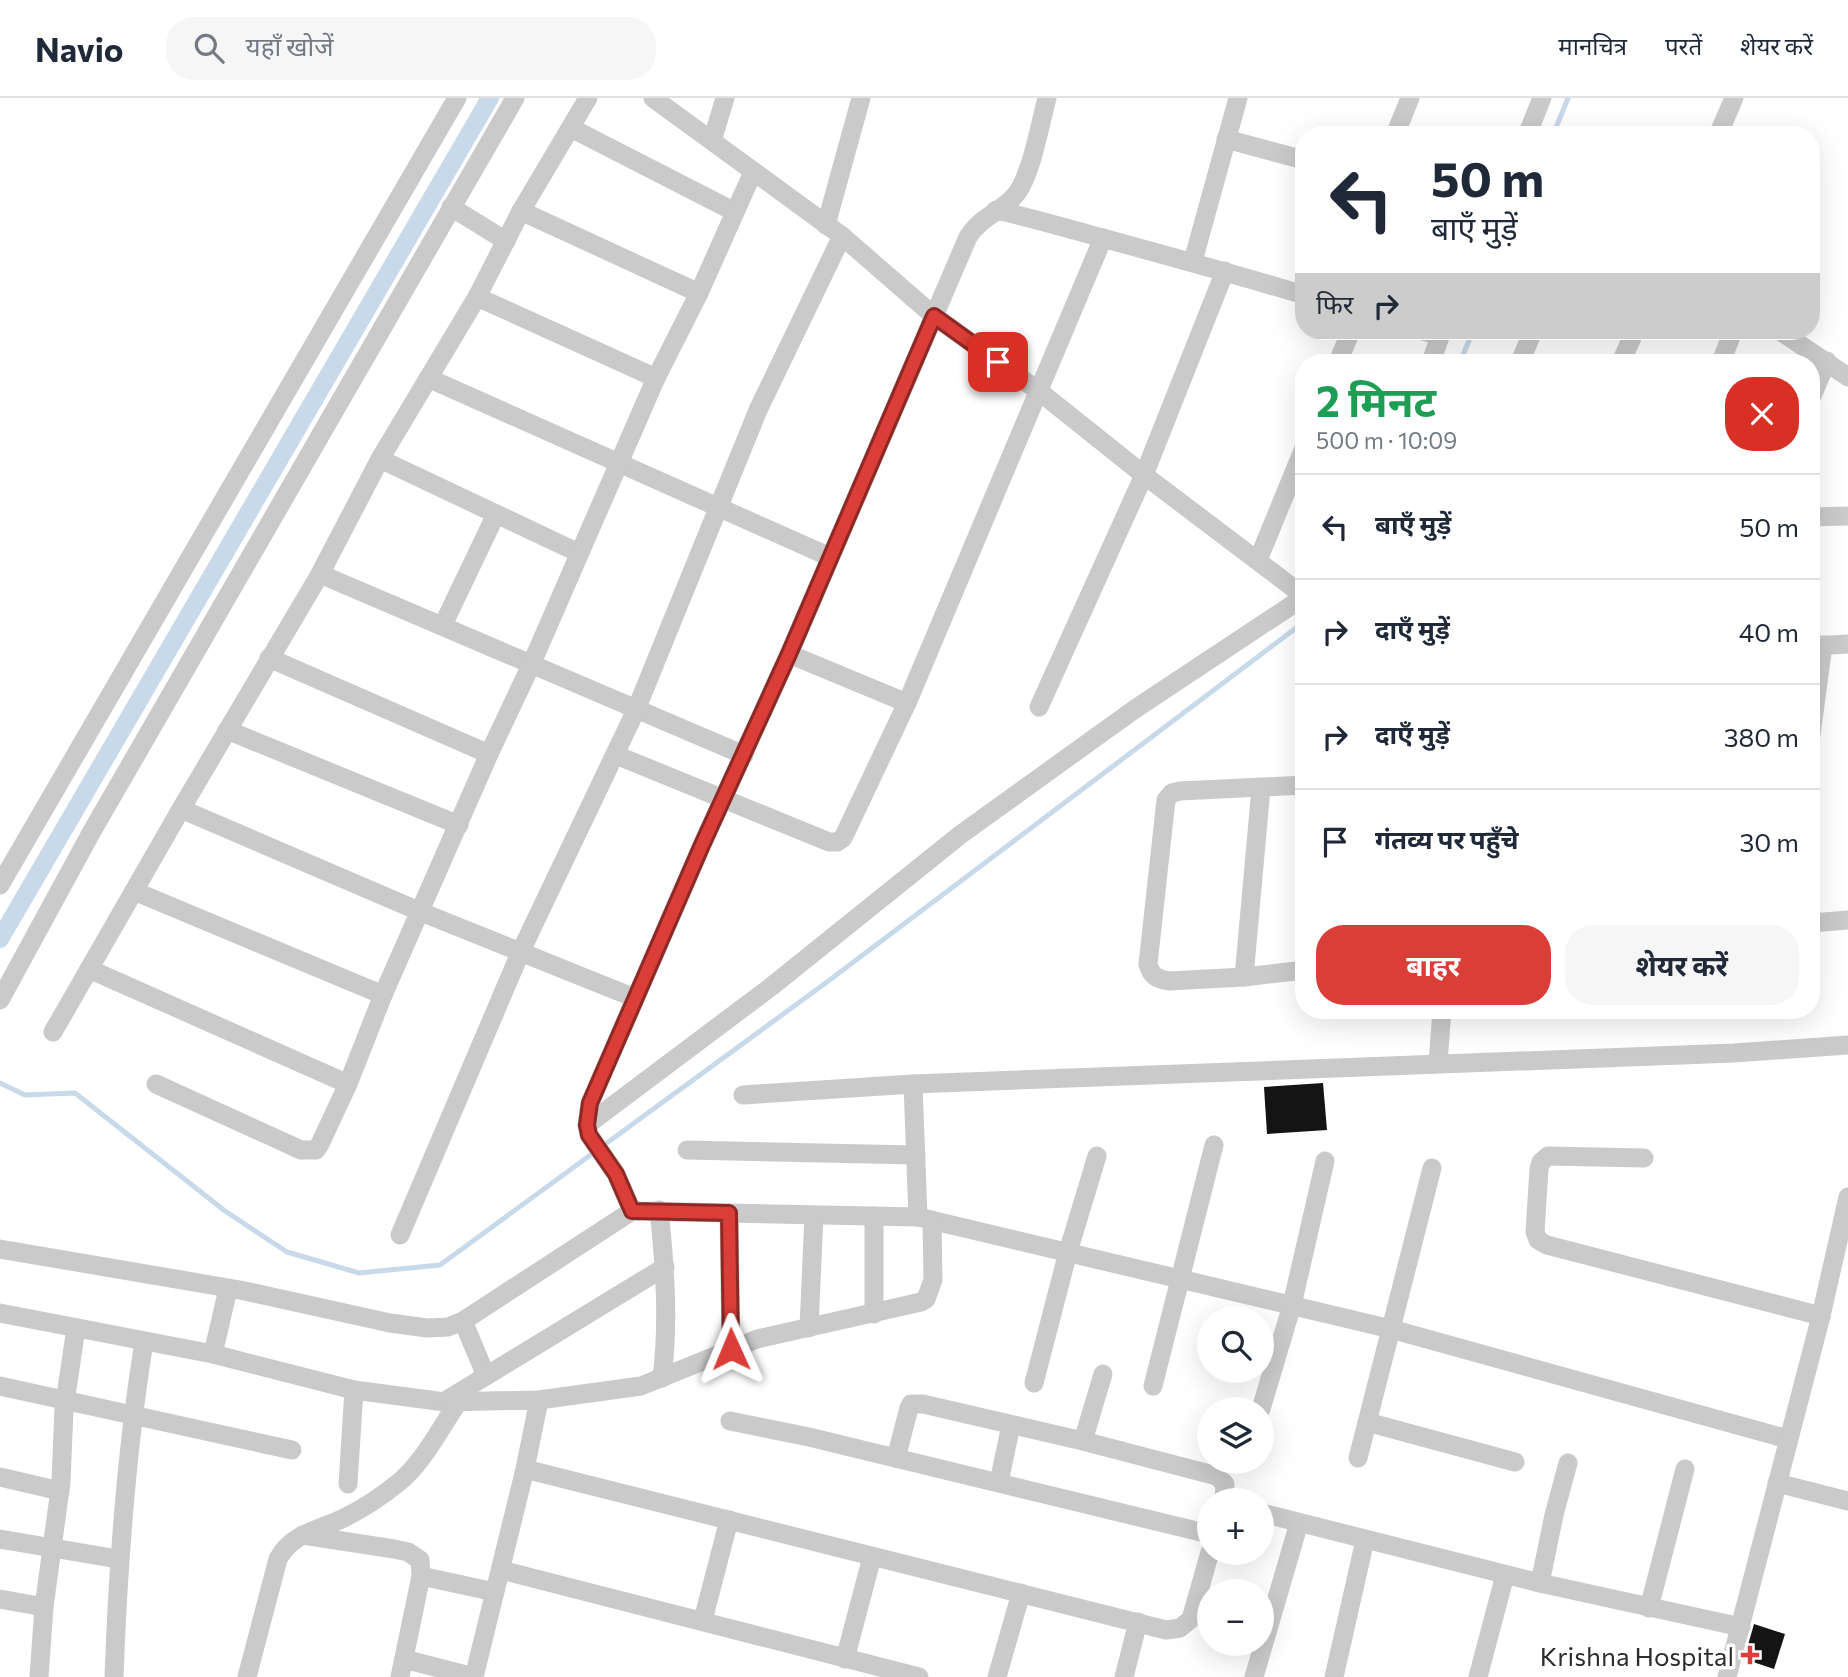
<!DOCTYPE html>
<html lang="hi">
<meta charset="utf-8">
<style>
:root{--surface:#fff;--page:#f6f6f7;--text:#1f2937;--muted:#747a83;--line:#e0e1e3;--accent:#db3e38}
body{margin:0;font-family:Commissioner,"Noto Sans Devanagari",sans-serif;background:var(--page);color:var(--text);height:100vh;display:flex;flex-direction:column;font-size:26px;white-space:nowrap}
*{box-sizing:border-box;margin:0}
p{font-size:23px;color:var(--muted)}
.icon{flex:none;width:38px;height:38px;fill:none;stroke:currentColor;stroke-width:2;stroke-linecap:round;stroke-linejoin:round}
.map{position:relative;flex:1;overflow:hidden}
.sheet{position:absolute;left:1295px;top:256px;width:525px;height:665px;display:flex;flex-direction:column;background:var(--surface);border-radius:28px;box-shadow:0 7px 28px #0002}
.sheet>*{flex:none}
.guide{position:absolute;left:1295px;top:28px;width:525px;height:214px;border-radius:28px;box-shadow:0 7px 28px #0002;background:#fff;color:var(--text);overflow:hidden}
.buttons{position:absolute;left:1197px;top:1208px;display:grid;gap:14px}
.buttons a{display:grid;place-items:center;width:77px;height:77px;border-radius:50%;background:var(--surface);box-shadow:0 7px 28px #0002;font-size:35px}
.pin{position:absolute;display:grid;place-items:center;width:60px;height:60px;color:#fff;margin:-30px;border-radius:14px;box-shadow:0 4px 10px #0006}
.me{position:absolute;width:77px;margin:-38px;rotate:359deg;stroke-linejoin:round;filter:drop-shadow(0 0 5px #0008)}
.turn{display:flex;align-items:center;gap:24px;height:147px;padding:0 21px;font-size:32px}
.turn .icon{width:91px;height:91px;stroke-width:2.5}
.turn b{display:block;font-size:49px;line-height:60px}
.then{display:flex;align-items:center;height:66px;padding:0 21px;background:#0003;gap:14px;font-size:26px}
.round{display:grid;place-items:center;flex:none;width:74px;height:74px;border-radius:28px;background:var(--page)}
.headline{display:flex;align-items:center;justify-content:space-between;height:119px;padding:0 21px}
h1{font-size:42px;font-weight:700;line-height:52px;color:#1e9e55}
.action{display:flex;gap:14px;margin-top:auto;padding:14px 21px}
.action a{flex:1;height:80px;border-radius:28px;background:var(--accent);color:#fff;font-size:28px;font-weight:700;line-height:80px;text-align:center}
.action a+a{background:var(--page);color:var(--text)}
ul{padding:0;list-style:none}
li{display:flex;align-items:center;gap:21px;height:105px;padding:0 21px;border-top:2px solid var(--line)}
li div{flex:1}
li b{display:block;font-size:26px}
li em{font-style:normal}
header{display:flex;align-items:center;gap:42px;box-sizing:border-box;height:98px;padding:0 35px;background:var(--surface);border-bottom:2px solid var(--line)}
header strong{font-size:33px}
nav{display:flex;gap:38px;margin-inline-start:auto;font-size:24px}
.search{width:490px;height:63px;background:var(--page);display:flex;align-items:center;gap:18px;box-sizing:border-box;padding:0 24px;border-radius:28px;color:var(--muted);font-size:26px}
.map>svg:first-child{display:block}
</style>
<header>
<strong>Navio</strong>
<div class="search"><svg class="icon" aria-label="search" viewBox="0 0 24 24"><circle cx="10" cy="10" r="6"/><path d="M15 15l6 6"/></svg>यहाँ खोजें</div>
<nav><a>मानचित्र</a><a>परतें</a><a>शेयर करें</a></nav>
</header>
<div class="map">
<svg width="1848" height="1579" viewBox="0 0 1848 1579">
<rect width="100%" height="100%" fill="#fff"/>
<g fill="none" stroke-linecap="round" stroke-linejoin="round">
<g stroke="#c8d9e9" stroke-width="5">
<path d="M1553,37l15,-37"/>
<path d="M1460,264l13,-31"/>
<path d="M0,985l25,12 50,-2 150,118 62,41 72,21 81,-8 387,-283 477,-360"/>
</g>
<path stroke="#c8d9e9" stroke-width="18" d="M0,841l490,-841"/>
</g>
<g fill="#141414">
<path d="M1323,985l4,47 -60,4 -3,-47z"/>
<path d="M1754,1526l31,10 -11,35 -30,-10z"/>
</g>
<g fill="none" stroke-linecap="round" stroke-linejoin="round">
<g stroke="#cacaca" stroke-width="19">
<path d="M653,0l189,138 92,80 106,76 104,83 160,121"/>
<path d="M571,30l164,84"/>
<path d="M1395,37l15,-37"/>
<path d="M1527,37l15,-37"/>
<path d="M1718,37l16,-37"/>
<path d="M1226,41l78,21"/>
<path d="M712,43l13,-43"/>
<path d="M451,109l55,34"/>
<path d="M996,112c37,8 73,19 110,29 66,18 132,36 198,56"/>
<path d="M521,113l178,82"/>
<path d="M826,127l35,-127"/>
<path d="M1193,163l45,-163"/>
<path d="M477,199l179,81"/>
<path d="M1423,233l17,5"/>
<path d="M1780,233l68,46"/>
<path d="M1338,264l13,-31"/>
<path d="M1431,264l11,-31"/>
<path d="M1520,264l13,-31"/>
<path d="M1621,264l14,-31"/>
<path d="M1721,264l12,-31"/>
<path d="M428,280l402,179"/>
<path d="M1811,300l16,-37"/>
<path d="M380,361l199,94"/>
<path d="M1811,419l37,-1"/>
<path d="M1258,462l46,-112"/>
<path d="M320,476l424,181"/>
<path d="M443,527l53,-111"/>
<path d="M1812,548l36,-2"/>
<path d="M789,556l118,49"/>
<path d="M269,560l220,96"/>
<path d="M1039,609l105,-232 81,-204"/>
<path d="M227,632l232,95"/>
<path d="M1811,637l12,-90"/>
<path d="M616,657l213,87h8l6,-4 64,-135 196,-465"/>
<path d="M1304,687l-124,6 -8,2 -6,7 -18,164c3,12 9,15 21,17l75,-4 60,-7"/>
<path d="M181,711l240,103 214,86"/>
<path d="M0,787l457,-787"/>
<path d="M134,793l249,104"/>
<path d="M1811,825l37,-3"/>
<path d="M89,871l259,115"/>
<path d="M1244,879l17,-189"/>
<path d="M0,902l91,-167 424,-735"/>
<path d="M53,934l128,-223 139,-235 60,-115 97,-162 44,-86 67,-113"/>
<path d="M1438,965l4,-53"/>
<path d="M156,986l145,66h15l4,-6 28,-60 35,-89 106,-241 42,-89 125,-287 43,-85 54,-121"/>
<path d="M743,997l170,-11"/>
<path d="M587,1027l185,-139 188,-151 175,-126 169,-112"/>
<path d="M687,1052l229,5"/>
<path d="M1644,1060l-96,-2 -7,6 -2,7 -4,63 3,8 9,5 274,71"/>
<path d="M659,1112c6,56 10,112 3,168"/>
<path d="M632,1113l-16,-37 -27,-39 -2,-10 3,-22 112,-258 87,-191 179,-417c14,-22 36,-26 49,-44 15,-21 23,-69 30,-95"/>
<path d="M729,1115l2,136"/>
<path d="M874,1118v98"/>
<path d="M918,1119l-5,-133 821,-31 114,-8"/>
<path d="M400,1137l121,-284 115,-241 122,-300 84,-174"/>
<path d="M0,1151l240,41 150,33 37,5 21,-1 15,-6 169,-110 286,6 473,112 397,110"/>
<path d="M0,1215l213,41 141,36 91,12 94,-2 102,-14 116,-47 164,-37 5,-3 7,-19 -1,-60"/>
<path d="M463,1223l23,55"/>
<path d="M809,1230l5,-113"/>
<path d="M213,1256l15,-65"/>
<path d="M1034,1285l34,-131 29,-96"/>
<path d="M0,1288l292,64"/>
<path d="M1153,1288l61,-241"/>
<path d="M445,1303l220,-134"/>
<path d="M1261,1311l31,-104 33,-144"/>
<path d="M730,1323l79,16 400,97"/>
<path d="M1367,1324l148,40"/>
<path d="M1083,1343l20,-67"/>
<path d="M896,1360l13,-50 2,-4h12l160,37 134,35 8,8 -1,16"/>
<path d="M1358,1360l74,-290"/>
<path d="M525,1371l641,161 14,-2 11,-9 19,-67"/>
<path d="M0,1379l60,14"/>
<path d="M999,1384l12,-57"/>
<path d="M1777,1385l71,18"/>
<path d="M348,1386l6,-94"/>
<path d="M1262,1415l278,70 201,44"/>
<path d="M303,1437l91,14 14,3 12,8 1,16 -21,101"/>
<path d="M0,1441l118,20"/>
<path d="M501,1472l418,107"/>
<path d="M421,1478l74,16"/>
<path d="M1540,1485l14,-68 14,-52"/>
<path d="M0,1501l44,8"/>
<path d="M1649,1510l36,-139"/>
<path d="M703,1522l26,-100"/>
<path d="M404,1561l70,18"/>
<path d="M845,1561l27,-102"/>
<path d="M39,1579l5,-70 17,-125 3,-73 12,-81"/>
<path d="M114,1579c4,-112 12,-224 30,-335"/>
<path d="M247,1579l31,-118c14,-26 41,-29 66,-41 18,-9 38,-22 54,-35 26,-21 42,-55 61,-82"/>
<path d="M474,1579l51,-208 14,-69"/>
<path d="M997,1579l24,-84"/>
<path d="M1124,1579l14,-55"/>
<path d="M1254,1579l45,-154"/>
<path d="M1334,1579l31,-137"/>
<path d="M1478,1579l27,-102"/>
<path d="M1727,1579l94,-361 27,-119"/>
</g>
</g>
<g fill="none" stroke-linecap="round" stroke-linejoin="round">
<defs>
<path id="route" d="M731,1251l-2,-136 -97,-2 -16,-37 -27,-39 -2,-10 3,-22 112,-258 87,-191 145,-338 64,46"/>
</defs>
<use href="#route" stroke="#8e2824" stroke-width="18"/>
<use href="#route" stroke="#db3e38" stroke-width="12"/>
</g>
<path fill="#db3e38" stroke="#fff" stroke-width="2.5" d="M1746.5 1546.5h7v7h7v7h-7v7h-7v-7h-7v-7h7z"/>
<g text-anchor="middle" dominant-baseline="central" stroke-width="7" stroke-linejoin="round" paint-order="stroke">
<g font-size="26" fill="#2d2d2d" stroke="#fff" text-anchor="end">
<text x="1734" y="1557">Krishna Hospital</text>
</g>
</g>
</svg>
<div class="buttons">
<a><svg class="icon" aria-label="search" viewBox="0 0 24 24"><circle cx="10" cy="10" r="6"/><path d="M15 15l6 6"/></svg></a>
<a><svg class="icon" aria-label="layers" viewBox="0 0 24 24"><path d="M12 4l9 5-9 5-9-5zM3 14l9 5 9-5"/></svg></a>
<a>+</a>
<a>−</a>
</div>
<div class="pin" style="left:998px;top:264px;background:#d93025"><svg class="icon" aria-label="arrive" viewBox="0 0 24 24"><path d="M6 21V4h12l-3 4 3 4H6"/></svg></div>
<svg class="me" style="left:731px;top:1251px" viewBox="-20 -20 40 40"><path d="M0-17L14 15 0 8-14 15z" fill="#db3e38" stroke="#fff" stroke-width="4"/></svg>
<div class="guide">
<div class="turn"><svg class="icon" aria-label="left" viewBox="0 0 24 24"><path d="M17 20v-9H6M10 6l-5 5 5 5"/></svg><div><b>50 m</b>बाएँ मुड़ें</div></div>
<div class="then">फिर<svg class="icon" aria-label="right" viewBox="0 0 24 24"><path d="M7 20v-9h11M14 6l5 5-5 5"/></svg></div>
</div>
<section class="sheet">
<div class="headline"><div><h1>2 मिनट</h1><p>500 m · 10:09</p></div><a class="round" style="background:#d93025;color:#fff"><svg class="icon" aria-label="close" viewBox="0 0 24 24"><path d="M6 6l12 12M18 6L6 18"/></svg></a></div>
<ul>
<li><svg class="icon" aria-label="left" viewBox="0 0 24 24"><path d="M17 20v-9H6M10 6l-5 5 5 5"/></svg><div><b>बाएँ मुड़ें</b></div><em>50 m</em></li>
<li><svg class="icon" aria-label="right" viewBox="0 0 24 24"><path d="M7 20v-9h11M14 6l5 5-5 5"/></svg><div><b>दाएँ मुड़ें</b></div><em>40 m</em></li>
<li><svg class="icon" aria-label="right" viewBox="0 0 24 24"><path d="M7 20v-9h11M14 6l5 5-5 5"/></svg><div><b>दाएँ मुड़ें</b></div><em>380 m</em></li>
<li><svg class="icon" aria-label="arrive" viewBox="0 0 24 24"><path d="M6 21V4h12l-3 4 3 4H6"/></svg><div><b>गंतव्य पर पहुँचे</b></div><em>30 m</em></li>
</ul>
<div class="action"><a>बाहर</a><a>शेयर करें</a></div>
</section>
</div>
